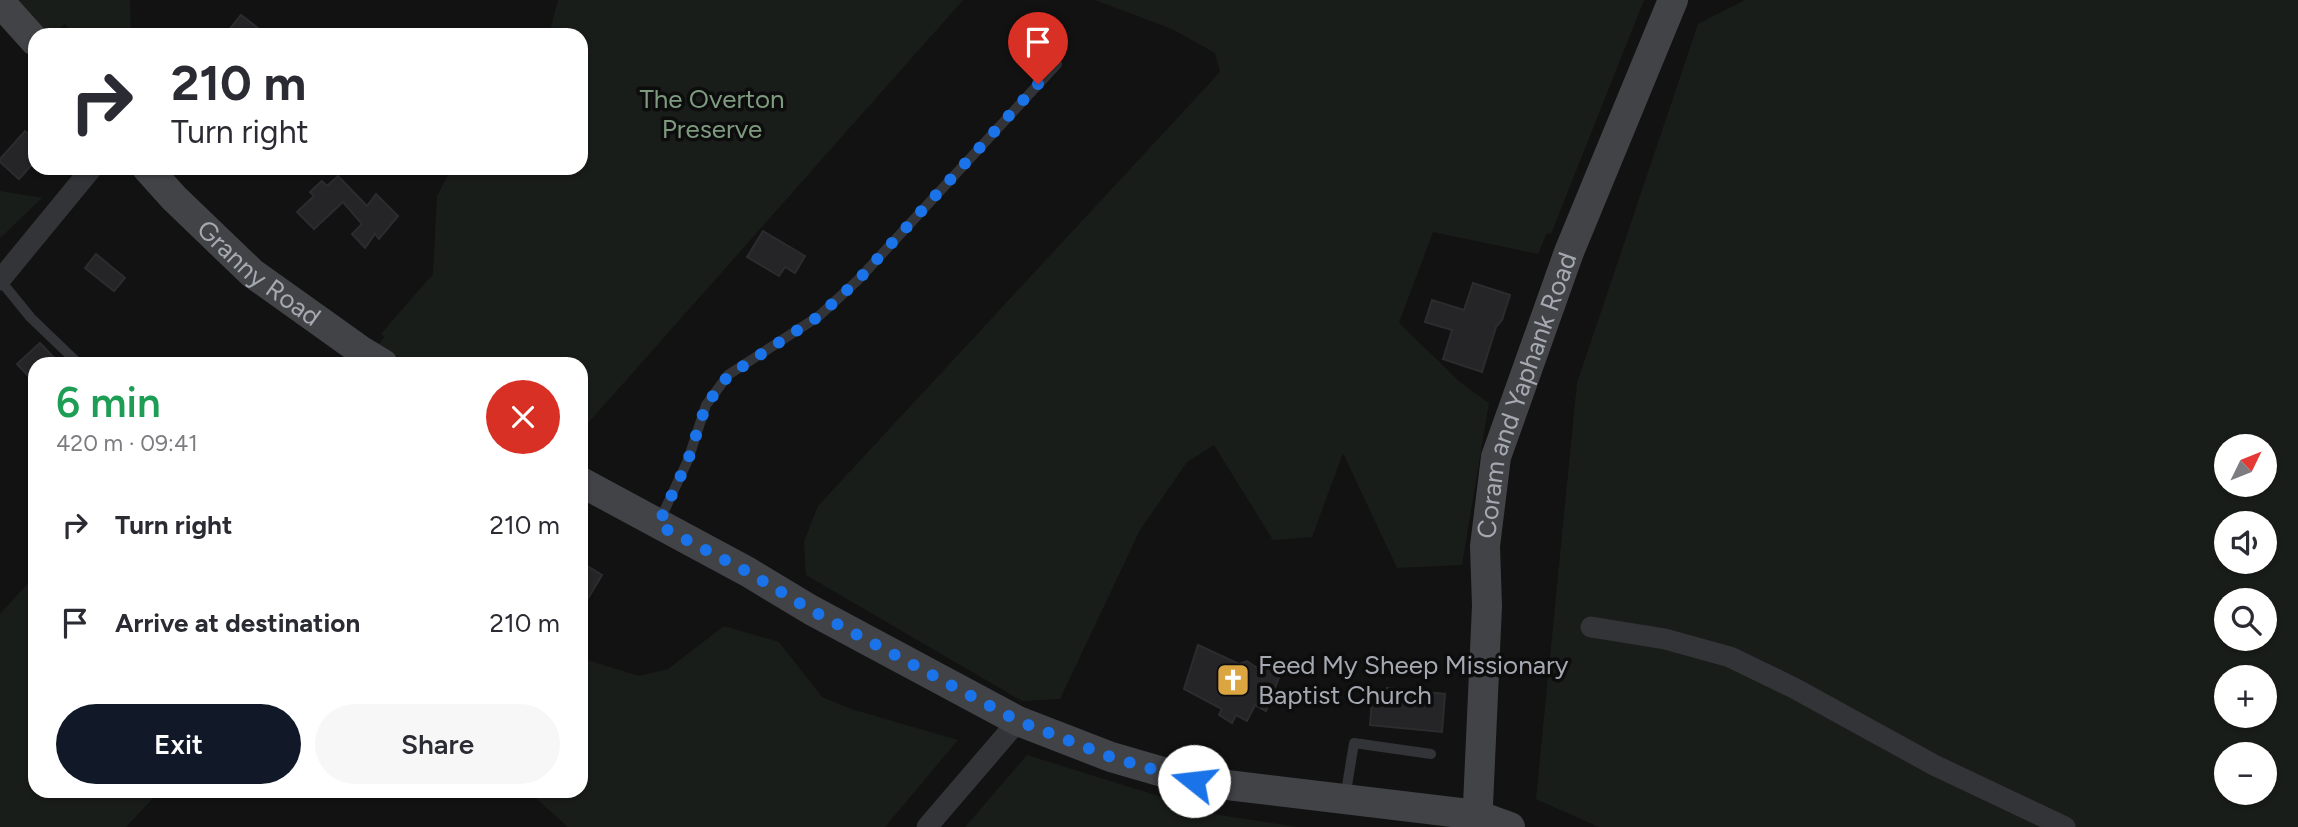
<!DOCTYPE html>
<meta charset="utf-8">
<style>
:root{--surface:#fff;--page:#f7f7f7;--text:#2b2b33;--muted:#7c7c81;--accent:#111827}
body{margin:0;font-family:Figtree,sans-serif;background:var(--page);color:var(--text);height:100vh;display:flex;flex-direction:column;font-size:26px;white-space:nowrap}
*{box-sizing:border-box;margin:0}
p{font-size:23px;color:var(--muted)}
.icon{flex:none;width:38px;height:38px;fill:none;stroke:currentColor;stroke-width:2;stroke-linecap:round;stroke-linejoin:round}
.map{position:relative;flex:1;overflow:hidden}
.sheet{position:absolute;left:28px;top:357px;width:560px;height:441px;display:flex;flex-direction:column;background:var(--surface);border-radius:21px;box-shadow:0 2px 5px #0004}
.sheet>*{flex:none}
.guide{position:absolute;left:28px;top:28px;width:560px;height:147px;border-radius:21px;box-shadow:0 2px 5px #0004;background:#fff;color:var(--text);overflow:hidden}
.needle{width:46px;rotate:47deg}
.tools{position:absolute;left:2214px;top:434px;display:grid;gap:14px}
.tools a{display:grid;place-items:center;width:63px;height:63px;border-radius:50%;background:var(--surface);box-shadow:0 2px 5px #0004;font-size:35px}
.pin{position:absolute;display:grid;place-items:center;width:60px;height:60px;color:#fff;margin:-72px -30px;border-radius:50% 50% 50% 0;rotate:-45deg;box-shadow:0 0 7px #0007}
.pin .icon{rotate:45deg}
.me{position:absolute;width:77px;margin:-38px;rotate:286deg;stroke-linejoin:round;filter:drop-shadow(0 0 5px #0008)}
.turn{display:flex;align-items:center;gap:24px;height:147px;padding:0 28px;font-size:32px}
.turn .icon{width:91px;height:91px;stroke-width:2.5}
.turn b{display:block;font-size:49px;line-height:60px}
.round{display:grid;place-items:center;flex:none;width:74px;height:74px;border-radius:37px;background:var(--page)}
.overview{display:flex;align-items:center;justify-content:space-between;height:119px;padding:0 28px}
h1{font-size:42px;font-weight:600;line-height:52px;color:#1e9e55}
.action{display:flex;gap:14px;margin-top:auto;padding:14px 28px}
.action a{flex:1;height:80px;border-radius:42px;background:var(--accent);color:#fff;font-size:28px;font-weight:600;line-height:80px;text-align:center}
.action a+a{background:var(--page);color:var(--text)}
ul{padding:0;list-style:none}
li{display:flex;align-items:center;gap:21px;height:98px;padding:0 28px}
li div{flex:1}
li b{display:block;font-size:26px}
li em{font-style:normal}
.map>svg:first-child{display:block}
</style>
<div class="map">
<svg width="2298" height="827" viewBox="0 0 2298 827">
<rect width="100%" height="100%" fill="#121213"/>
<g fill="#191d19" fill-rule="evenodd">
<path d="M14,0h116l1,35h-55l-11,-11 -13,11h-5z"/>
<path d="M558,0h405l-382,431v-67h-172l-31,-19 7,-8 -4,-3 52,-60 4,-78 15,-28h129v-133h-32z"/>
<path d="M1095,0h549l-93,234 -4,-1 -9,21 -105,-22 -34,91 62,60 28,20 -27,162 -65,3 -54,-115 -31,84 -39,3 -59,-95 -27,17 -47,68 -80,169 -38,2 -216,-126 -2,-33 14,-36 402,-434 -5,-19 -43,-24z"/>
<path d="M1745,0h553v827h-699l-63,-28 41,-416 121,-359zM2226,446h38v39h-38zM2226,523h38v39h-38zM2226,600h38v39h-38zM2226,677h38v39h-38zM2226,754h38v39h-38z"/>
<path d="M0,191l42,7 -42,40z"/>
<path d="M35,576v215h125l-34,36h-126v-213z"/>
<path d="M724,626l55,16 43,55 29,12 107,31 -73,87h-317l-40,-36h53v-133l58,18 29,-7z"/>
<path d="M1027,755l192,60 79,12h-333z"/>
</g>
<g fill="#252527" stroke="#2c2c2f" stroke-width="2">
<path d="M241,15l26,20h-42z"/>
<path d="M25,131l10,8v22l-16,18 -19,-17v-3z"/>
<path d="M338,176l29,30 9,-12 22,22 -19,23 -4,-5 -10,14 -13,-14 10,-10 -19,-22 -29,27 -17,-17 17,-16 -4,-4 12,-11 5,5z"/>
<path d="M763,231l42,25 -10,17 -10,-6 -6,9 -32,-19z"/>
<path d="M96,254l29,24 -11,13 -29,-23z"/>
<path d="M1473,283l37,12 -8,25 -6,7 -14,45 -39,-13 9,-29 -27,-8 7,-22 32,10z"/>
<path d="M40,343l20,21h-25v19l-18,-19z"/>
<path d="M581,562l21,13 -21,35z"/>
<path d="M1198,645l41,19 8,-3 16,11 6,-10 14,5 -17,44 -11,-6 -8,16 -11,-6 -4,8 -13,-8 3,-6 -38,-20z"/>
<path d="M1387,688l58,6 -3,38 -72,-7 2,-26 14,2z"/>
</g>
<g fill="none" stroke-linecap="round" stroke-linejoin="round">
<g stroke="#333438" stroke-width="10">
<path d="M0,280l31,38 48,46"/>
<path d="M659,522l29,-62 18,-55 22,-30 91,-59 39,-36 199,-216"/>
<path d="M1345,798l9,-55 77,11"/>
</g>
<g stroke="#333438" stroke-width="21">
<path d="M0,280l92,-112"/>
<path d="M1591,627l74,12 65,18 64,31 140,77 131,62"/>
<path d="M927,827l91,-106"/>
</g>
<g stroke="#424347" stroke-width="30">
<path d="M0,2l35,39"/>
<path id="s1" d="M147,168l27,30 78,75 108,77 23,14"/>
<path d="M581,482l167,90 63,38 207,111 93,36 83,24 283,34 33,12"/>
<path id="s2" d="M1477,827l10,-221 -2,-60 11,-89 73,-205 104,-252"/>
</g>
</g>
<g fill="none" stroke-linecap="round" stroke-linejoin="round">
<path stroke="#1a73e8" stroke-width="12" stroke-dasharray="0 21.6" d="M1038,84l-180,196 -39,36 -91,60 -22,29 -18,55 -30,65 90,47 63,38 207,111 93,36 83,24"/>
</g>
<defs>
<symbol id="church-square" viewBox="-11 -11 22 22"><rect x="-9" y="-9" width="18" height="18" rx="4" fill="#dba542" stroke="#0d0d0e"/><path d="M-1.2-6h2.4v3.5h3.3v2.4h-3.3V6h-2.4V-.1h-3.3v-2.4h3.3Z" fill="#fff"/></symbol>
</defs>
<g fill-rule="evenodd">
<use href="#church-square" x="1214" y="661" width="38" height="38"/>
</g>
<g text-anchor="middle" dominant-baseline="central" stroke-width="7" stroke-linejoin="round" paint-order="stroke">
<g font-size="26" fill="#7e9b7f" stroke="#0d0d0e">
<text x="712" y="99">The Overton<tspan x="712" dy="30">Preserve</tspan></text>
</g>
<g font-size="26" fill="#a5a9b2" stroke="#0d0d0e">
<text stroke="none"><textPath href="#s1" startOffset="154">Granny Road</textPath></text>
<text stroke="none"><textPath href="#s2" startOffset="438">Coram and Yaphank Road</textPath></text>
</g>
<g font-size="26" fill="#a5a9b2" stroke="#0d0d0e" text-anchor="start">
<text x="1258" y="665">Feed My Sheep Missionary<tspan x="1258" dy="30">Baptist Church</tspan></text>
</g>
</g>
</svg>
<div class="tools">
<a><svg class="needle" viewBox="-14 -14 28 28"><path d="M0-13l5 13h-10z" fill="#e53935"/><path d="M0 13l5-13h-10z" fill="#7c7c81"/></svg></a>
<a><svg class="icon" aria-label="sound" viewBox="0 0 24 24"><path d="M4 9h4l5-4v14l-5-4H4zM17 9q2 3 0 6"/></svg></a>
<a><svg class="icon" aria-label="search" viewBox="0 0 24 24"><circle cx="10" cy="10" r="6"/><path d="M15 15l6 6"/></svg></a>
<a>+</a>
<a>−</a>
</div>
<div class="pin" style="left:1038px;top:84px;background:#d93025"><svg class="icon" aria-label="arrive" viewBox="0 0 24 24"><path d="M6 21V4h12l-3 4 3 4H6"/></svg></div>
<svg class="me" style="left:1194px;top:781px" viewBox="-20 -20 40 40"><circle r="19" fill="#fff"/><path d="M0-13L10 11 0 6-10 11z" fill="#1a73e8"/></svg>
<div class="guide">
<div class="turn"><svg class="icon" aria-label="right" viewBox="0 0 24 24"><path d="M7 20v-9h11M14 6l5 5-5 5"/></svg><div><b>210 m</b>Turn right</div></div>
</div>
<section class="sheet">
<div class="overview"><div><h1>6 min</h1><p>420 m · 09:41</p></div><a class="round" style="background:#d93025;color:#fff"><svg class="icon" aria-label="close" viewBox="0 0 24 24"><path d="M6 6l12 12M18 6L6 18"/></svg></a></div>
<ul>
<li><svg class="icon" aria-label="right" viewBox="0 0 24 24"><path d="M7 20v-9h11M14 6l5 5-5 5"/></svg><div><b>Turn right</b></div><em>210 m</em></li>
<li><svg class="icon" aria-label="arrive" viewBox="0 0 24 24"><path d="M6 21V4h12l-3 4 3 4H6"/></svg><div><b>Arrive at destination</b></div><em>210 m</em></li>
</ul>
<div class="action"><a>Exit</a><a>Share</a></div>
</section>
</div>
